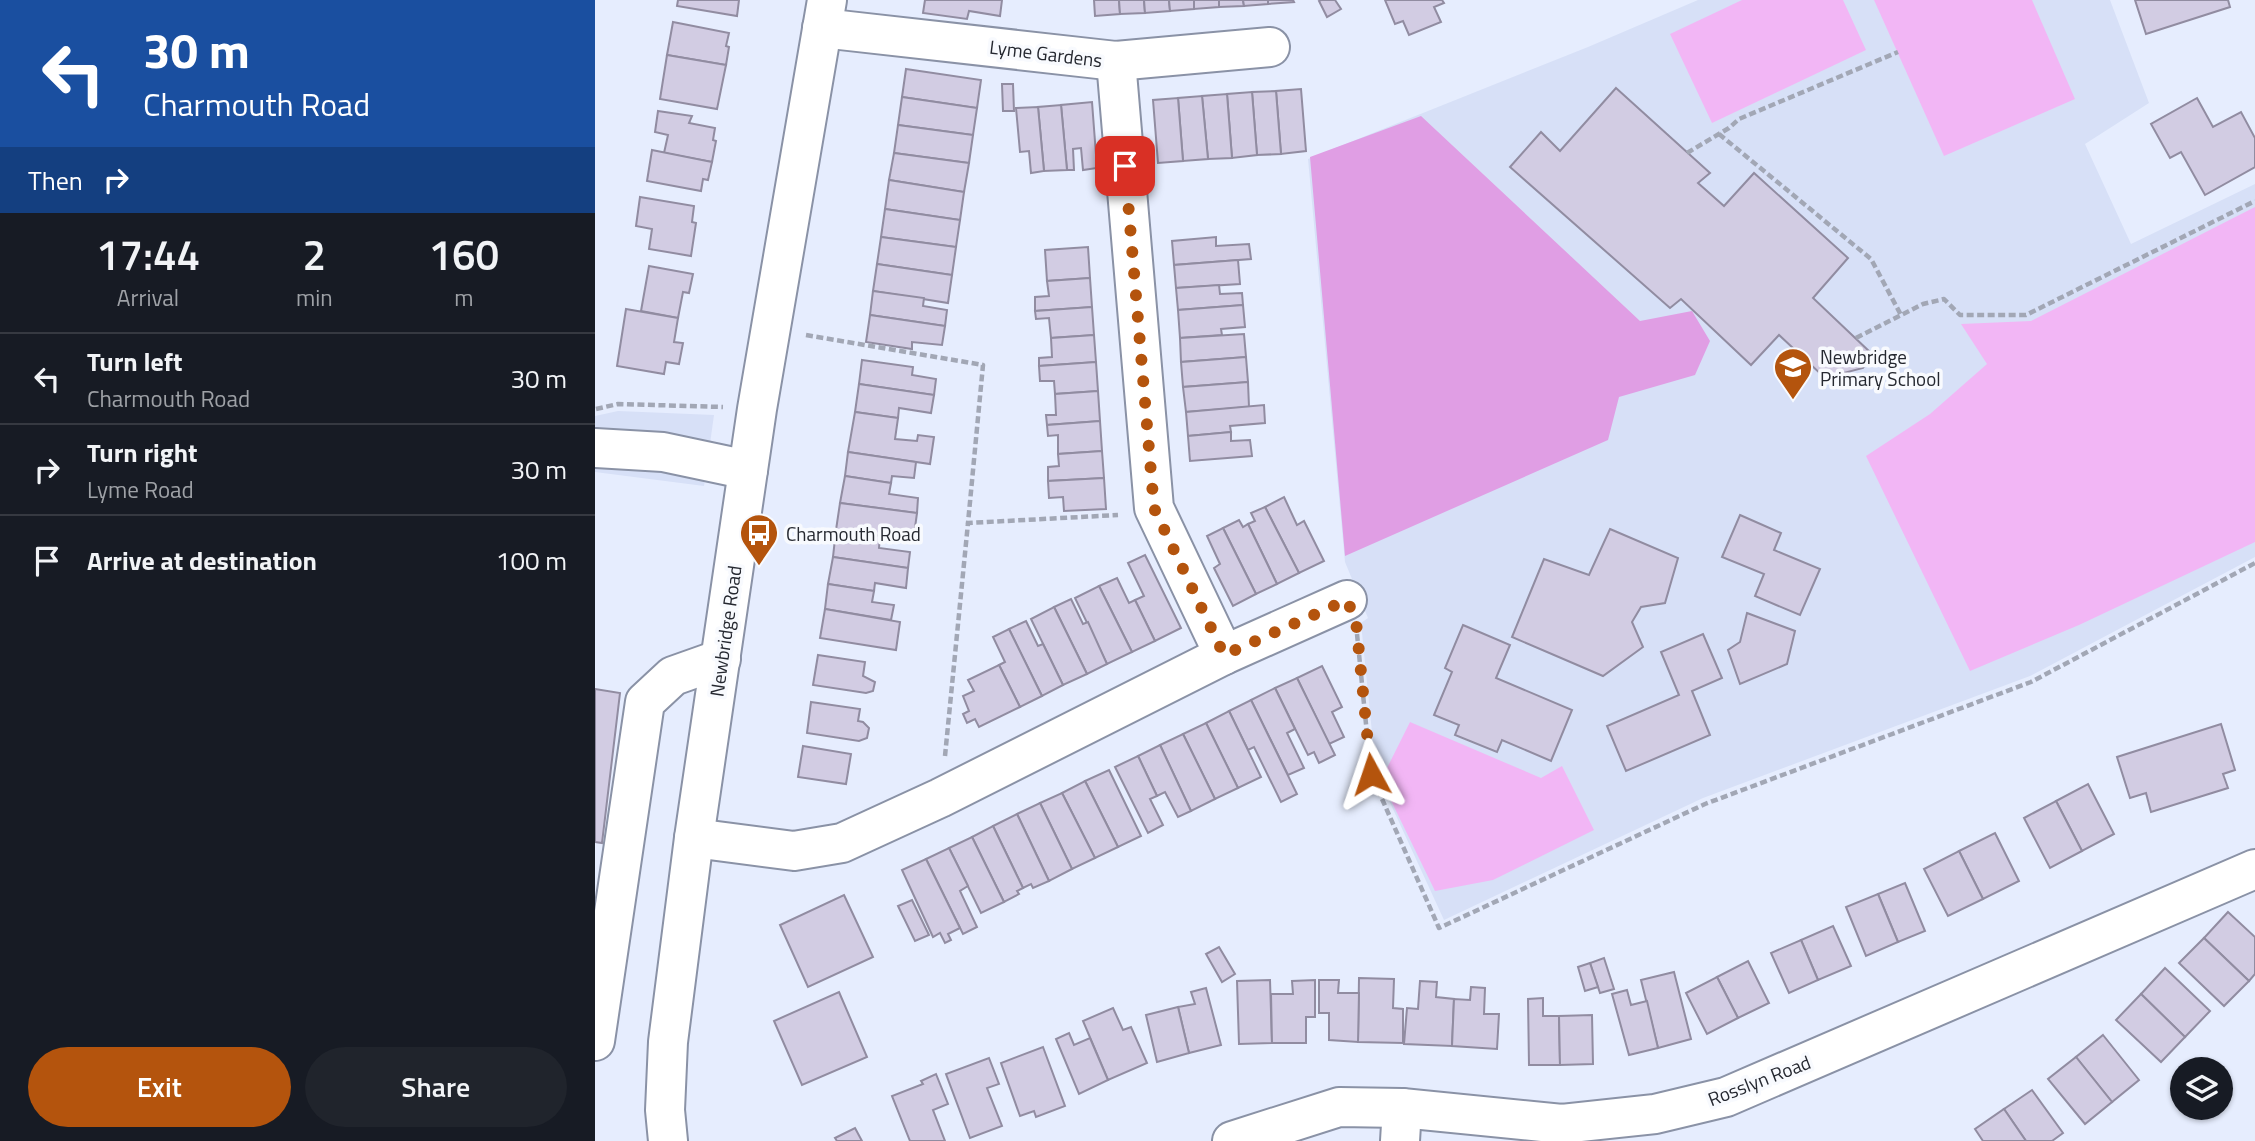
<!DOCTYPE html>
<style>
:root{--surface:#171b24;--page:#20242c;--text:#f1f3f6;--muted:#9ea1a6;--line:#363941;--accent:#b4540d}
body{margin:0;font-family:"Titillium Web",sans-serif;background:var(--page);color:var(--text);height:100vh;display:flex;flex-direction:column;font-size:26px;white-space:nowrap}
*{box-sizing:border-box;margin:0}
p{font-size:23px;color:var(--muted)}
.icon{flex:none;width:38px;height:38px;fill:none;stroke:currentColor;stroke-width:2;stroke-linecap:round;stroke-linejoin:round}
.map{position:relative;flex:1;overflow:hidden}
.panel{display:flex;flex-direction:column;background:var(--surface);width:595px}
.panel>*{flex:none}
.banner{background:#1a4fa0;color:#fff;overflow:hidden}
.tools{position:absolute;left:1575px;top:1057px;display:grid;gap:14px}
.tools a{display:grid;place-items:center;width:63px;height:63px;border-radius:50%;background:var(--surface);box-shadow:0 2px 5px #0004;font-size:35px}
.pin{position:absolute;display:grid;place-items:center;width:60px;height:60px;color:#fff;margin:-30px;border-radius:14px;box-shadow:0 4px 10px #0006}
.me{position:absolute;width:77px;margin:-38px;rotate:355deg;stroke-linejoin:round;filter:drop-shadow(0 0 5px #0008)}
.turn{display:flex;align-items:center;gap:24px;height:147px;padding:0 28px;font-size:32px}
.turn .icon{width:91px;height:91px;stroke-width:2.5}
.turn b{display:block;font-size:49px;line-height:60px}
.then{display:flex;align-items:center;height:66px;padding:0 28px;background:#0003;gap:14px;font-size:26px}
.eta{display:flex;justify-content:space-evenly;align-items:center;height:119px;text-align:center}
.eta b{font-size:42px;font-weight:600;line-height:49px}
.cta{display:flex;gap:14px;margin-top:auto;padding:14px 28px}
.cta a{flex:1;height:80px;border-radius:42px;background:var(--accent);color:#fff;font-size:28px;font-weight:600;line-height:80px;text-align:center}
.cta a+a{background:var(--page);color:var(--text)}
ul{padding:0;list-style:none}
li{display:flex;align-items:center;gap:21px;height:91px;padding:0 28px;border-top:2px solid var(--line)}
li div{flex:1}
li b{display:block;font-size:26px}
li em{font-style:normal}
main{display:flex;flex:1;min-height:0}
.map>svg:first-child{display:block}
</style>
<main>
<section class="panel">
<div class="banner">
<div class="turn"><svg class="icon" aria-label="left" viewBox="0 0 24 24"><path d="M17 20v-9H6M10 6l-5 5 5 5"/></svg><div><b>30 m</b>Charmouth Road</div></div>
<div class="then">Then<svg class="icon" aria-label="right" viewBox="0 0 24 24"><path d="M7 20v-9h11M14 6l5 5-5 5"/></svg></div>
</div>
<div class="eta">
<div><b>17:44</b><p>Arrival</p></div>
<div><b>2</b><p>min</p></div>
<div><b>160</b><p>m</p></div>
</div>
<ul>
<li><svg class="icon" aria-label="left" viewBox="0 0 24 24"><path d="M17 20v-9H6M10 6l-5 5 5 5"/></svg><div><b>Turn left</b><p>Charmouth Road</p></div><em>30 m</em></li>
<li><svg class="icon" aria-label="right" viewBox="0 0 24 24"><path d="M7 20v-9h11M14 6l5 5-5 5"/></svg><div><b>Turn right</b><p>Lyme Road</p></div><em>30 m</em></li>
<li><svg class="icon" aria-label="arrive" viewBox="0 0 24 24"><path d="M6 21V4h12l-3 4 3 4H6"/></svg><div><b>Arrive at destination</b></div><em>100 m</em></li>
</ul>
<div class="cta"><a>Exit</a><a>Share</a></div>
</section>
<div class="map">
<svg width="1660" height="1141" viewBox="0 0 1660 1141">
<rect width="100%" height="100%" fill="#e6edfe"/>
<g fill="#d7e0f7">
<path d="M1103,0h412l39,103 -64,41 46,100 124,-60v373l-225,119 -327,122 -259,122 -68,-148 -15,-149 7,-5 -23,-56 -37,-403 280,-112z"/>
<path d="M23,411l96,4 -10,71 -109,-14v-56z"/>
</g>
<g fill="#f2b6f5">
<path d="M1147,0h101l23,50 -154,73 -42,-89z"/>
<path d="M1279,0h158l43,99 -131,57z"/>
<path d="M1660,207v335l-176,83 -109,46 -104,-215 64,-42 57,-50 -26,-40 70,-3z"/>
<path d="M815,722l131,56 21,-12 32,64 -101,50 -58,11 -54,-111z"/>
</g>
<path fill="#e09ee4" d="M826,116l219,205 52,-10 18,30 -15,34 -76,22 -11,43 -263,116 -35,-399z"/>
<g fill="#d2cce3" stroke="#918ca1" stroke-width="2">
<path d="M83,0h61l-2,16 -60,-10z"/>
<path d="M330,0h77l-2,16 -31,-5 -2,8 -44,-6z"/>
<path d="M499,0h25l1,14 -25,2z"/>
<path d="M524,0h25l1,13 -25,1z"/>
<path d="M549,0h25l1,11 -25,2z"/>
<path d="M574,0h25v9l-24,2z"/>
<path d="M599,0h25v7l-25,2z"/>
<path d="M624,0h24l1,6 -25,1z"/>
<path d="M648,0h25v4l-24,2z"/>
<path d="M673,0h25l1,2 -26,2z"/>
<path d="M726,0h14l6,9 -14,8 -8,-16z"/>
<path d="M790,0h57l2,3 -10,4 7,15 -32,13 -6,-14 -8,3z"/>
<path d="M1540,0h93l2,7 -84,27z"/>
<path d="M78,22l56,11 -3,13 3,1 -3,18 -59,-10z"/>
<path d="M72,55l59,10 -9,44 -57,-10z"/>
<path d="M311,69l75,11 -4,28 -75,-11z"/>
<path d="M407,84h11l1,27h-11z"/>
<path d="M1021,88l94,85 -12,10 26,23 30,-33 94,85 -35,40 59,56 -9,14 -38,10 -46,-43 -28,30 -70,-66 -11,9 -160,-141 31,-35 19,19z"/>
<path d="M706,89l5,62 -25,3 -5,-63z"/>
<path d="M681,91l5,63 -24,1 -5,-63z"/>
<path d="M657,92l5,63 -25,3 -5,-64z"/>
<path d="M632,94l5,64 -24,1 -6,-63z"/>
<path d="M607,96l6,63 -25,2 -5,-63z"/>
<path d="M307,97l75,11 -4,27 -75,-10z"/>
<path d="M583,98l5,63 -25,2 -5,-63z"/>
<path d="M1602,98l16,29 28,-15 14,26v29l-50,28 -24,-43 -11,6 -19,-34z"/>
<path d="M497,102l5,66 -14,2 -2,-22 -8,1 1,21h-7l-6,-65z"/>
<path d="M466,105l6,65 -23,1 -6,-64z"/>
<path d="M443,107l6,64 -13,2 -2,-22 -9,1 -4,-44z"/>
<path d="M63,111l34,5 -3,7 26,5 -2,12 3,1 -4,21 -48,-9 4,-18 -13,-3z"/>
<path d="M303,125l75,10 -4,28 -75,-10z"/>
<path d="M57,150l60,12 -4,18 -5,-1 -2,12 -54,-10z"/>
<path d="M299,153l75,10 -5,29 -75,-12z"/>
<path d="M294,180l75,12 -4,28 -75,-11z"/>
<path d="M45,197l54,9 -2,16 4,1 -5,33 -42,-7 3,-20 -16,-3z"/>
<path d="M290,209l75,11 -4,27 -75,-10z"/>
<path d="M286,237l75,10 -4,28 -75,-11z"/>
<path d="M621,237v9l33,-2 2,15 -77,6 -2,-24z"/>
<path d="M493,247l2,31 -43,3 -2,-31z"/>
<path d="M643,260l2,24 -64,4 -2,-23z"/>
<path d="M282,264l75,11 -4,28 -75,-12z"/>
<path d="M54,266l44,8 -4,19 -6,-1 -5,26 -37,-7z"/>
<path d="M495,278l2,29 -57,4v-14l14,-1 -2,-15z"/>
<path d="M624,285l1,9 22,-1 1,12 -65,5 -2,-22z"/>
<path d="M278,291l51,7 -1,8 24,4 -2,16 -75,-11z"/>
<path d="M648,305l2,22 -24,2 1,6 -42,3 -2,-28z"/>
<path d="M497,307l2,28 -43,3 -2,-20 -13,1 -1,-8z"/>
<path d="M31,309l52,9 -4,24 9,1 -4,21 -13,-2 -2,12 -47,-8z"/>
<path d="M275,315l75,11 -3,19 -30,-3v7l-46,-7z"/>
<path d="M649,334l2,23 -65,5 -1,-24z"/>
<path d="M499,335l2,27 -57,4v-8l13,-1 -1,-19z"/>
<path d="M651,357l2,25 -65,5 -2,-25z"/>
<path d="M267,360l51,7 -1,8 24,4 -2,16 -75,-11z"/>
<path d="M501,362l2,29 -43,3 -1,-13h-14l-1,-15z"/>
<path d="M653,382l1,25 -63,5 -3,-25z"/>
<path d="M264,384l75,11 -3,18 -32,-5 -1,10 -43,-6z"/>
<path d="M503,391l2,30 -53,4 -1,-10h10l-1,-21z"/>
<path d="M669,405l1,18 -35,3 1,6 -43,4 -2,-24z"/>
<path d="M260,412l43,6 -3,21 22,2 1,-6 16,2 -4,27 -82,-12z"/>
<path d="M505,421l2,30 -44,3v-19l-10,1 -1,-11z"/>
<path d="M636,432v9l19,-1 2,16 -62,5 -2,-25z"/>
<path d="M507,451l2,27 -56,3v-14l11,-1 -1,-12z"/>
<path d="M253,452l68,10 -2,16 -22,-2 -1,7 -46,-7z"/>
<path d="M250,476l46,7 -2,11 29,4 -1,15 -77,-10z"/>
<path d="M509,478l2,31 -42,2 -1,-14 -14,1 -1,-17z"/>
<path d="M689,497l13,28 7,-4 20,40 -25,12 -34,-66z"/>
<path d="M245,503l77,10 -3,22 -33,-5 -1,6 -44,-6z"/>
<path d="M670,507l34,66 -22,11 -29,-60 7,-3 -4,-8z"/>
<path d="M1145,515l41,18 -7,17 46,19 -20,46 -45,-19 9,-22 -42,-17z"/>
<path d="M644,520l4,7 5,-3 29,60 -21,10 -33,-66z"/>
<path d="M628,528l33,66 -23,12 -19,-38 6,-4 -13,-28z"/>
<path d="M1015,529l68,29 -13,45 -24,4 -9,15 11,25 -40,29 -91,-39 32,-78 45,16z"/>
<path d="M241,530l44,6 -1,12 31,4 -2,16 -75,-11z"/>
<path d="M550,555l36,73 -26,13 -20,-41 9,-4 -16,-33z"/>
<path d="M238,557l75,11 -2,20 -31,-5 -1,8 -46,-7z"/>
<path d="M522,578l12,25 6,-3 20,41 -23,11 -33,-66z"/>
<path d="M233,584l46,7 -2,11 22,3 -3,15 -66,-11z"/>
<path d="M504,586l33,66 -25,12 -32,-66z"/>
<path d="M476,599l12,25 5,-2 19,42 -20,10 -33,-67z"/>
<path d="M459,607l33,67 -24,11 -32,-66z"/>
<path d="M230,609l75,13 -4,28 -76,-12z"/>
<path d="M1152,613l48,18 -8,33 -47,20 -12,-34 12,-8z"/>
<path d="M431,621l12,25 5,-2 20,41 -21,11 -33,-67z"/>
<path d="M868,625l47,20 -14,33 76,32 -21,51 -49,-21 -5,12 -42,-17 4,-10 -25,-10 18,-43 -7,-4z"/>
<path d="M414,629l33,67 -22,11 -21,-42 6,-3 -12,-25z"/>
<path d="M1108,634l19,44 -30,13 18,44 -84,36 -19,-45 72,-31 -18,-43z"/>
<path d="M223,655l47,7 -2,14 12,6 -2,9 -7,2 -53,-8z"/>
<path d="M404,665l21,42 -41,20 -4,-8 -8,4 -4,-9 6,-3 -6,-15 11,-5 -6,-11z"/>
<path d="M727,666l20,41 -10,5 12,25 -15,7 -32,-66z"/>
<path d="M702,678l38,77 -16,8 -5,-11 -6,3 -33,-67z"/>
<path d="M680,688l20,41 -8,4 17,35 -16,7 -37,-75z"/>
<path d="M0,689l25,4 -18,150 -7,-1z"/>
<path d="M656,700l46,94 -16,8 -27,-55 -6,3 -19,-39z"/>
<path d="M216,702l49,7 -2,12 5,1 6,6 -2,10 -8,3 -52,-8z"/>
<path d="M634,711l32,66 -23,11 -32,-65z"/>
<path d="M611,723l32,65 -23,11 -32,-65z"/>
<path d="M1626,724l14,46 -12,4 5,14 -77,24 -5,-19 -16,5 -13,-41z"/>
<path d="M588,734l32,65 -24,12 -31,-66z"/>
<path d="M565,745l31,66 -13,6 -13,-25 -8,4 -19,-40z"/>
<path d="M208,746l48,8 -5,30 -48,-7z"/>
<path d="M543,756l19,40 -7,3 13,26 -15,8 -33,-66z"/>
<path d="M514,770l32,66 -23,11 -33,-66z"/>
<path d="M490,781l33,66 -23,11 -33,-65z"/>
<path d="M1493,784l26,50 -32,17 -26,-50z"/>
<path d="M467,793l33,65 -23,11 -32,-66z"/>
<path d="M1461,801l26,50 -32,17 -26,-50z"/>
<path d="M445,803l32,66 -23,12 -32,-67z"/>
<path d="M422,814l32,67 -16,7 -2,-4 -8,4 -30,-62z"/>
<path d="M398,826l30,62 -6,3 2,3 -15,8 -32,-65z"/>
<path d="M1400,833l24,48 -36,18 -24,-48z"/>
<path d="M377,837l32,65 -23,11 -32,-65z"/>
<path d="M354,848l19,38 -8,5 17,36 -14,7 -37,-75z"/>
<path d="M1364,851l24,48 -35,17 -24,-47z"/>
<path d="M331,859l34,69 -12,6 3,6 -6,3 -5,-10 -7,4 -31,-67z"/>
<path d="M1310,883l20,48 -27,11 -20,-48z"/>
<path d="M1283,894l20,48 -32,14 -20,-49z"/>
<path d="M249,895l29,62 -65,30 -28,-62z"/>
<path d="M317,900l17,35 -14,6 -17,-35z"/>
<path d="M1633,912l27,25v37l-6,7 -45,-43z"/>
<path d="M1238,926l18,40 -33,14 -17,-40z"/>
<path d="M1609,938l45,43 -25,25 -45,-43z"/>
<path d="M1206,940l17,40 -29,13 -18,-40z"/>
<path d="M624,947l16,27 -13,8 -16,-28z"/>
<path d="M1009,958l10,31 -14,4 -10,-30z"/>
<path d="M1153,961l21,42 -31,15 -21,-41z"/>
<path d="M995,963l8,24 -13,4 -7,-24z"/>
<path d="M1570,968l45,43 -25,26 -44,-43z"/>
<path d="M1079,972l17,67 -33,9 -17,-68z"/>
<path d="M1122,977l21,41 -31,16 -21,-41z"/>
<path d="M764,978l35,1 -1,29 10,1v34l-45,-1z"/>
<path d="M675,980l2,63 -33,1 -2,-63z"/>
<path d="M720,980v37h-9v26h-34l-1,-49h22l-1,-13z"/>
<path d="M724,980h20l-1,13h21l-1,49 -29,-2v-27h-10z"/>
<path d="M825,981l17,1 -1,15 18,2 -2,47 -48,-2 3,-36 11,1z"/>
<path d="M876,987l14,1 -1,26h15l-2,35 -45,-3 2,-47 16,1z"/>
<path d="M611,988l15,57 -32,8 -11,-46 17,-3 -4,-12z"/>
<path d="M1032,990l4,15 16,-4 11,47 -29,7 -17,-61z"/>
<path d="M244,992l28,65 -65,28 -28,-64z"/>
<path d="M1546,994l44,43 -24,25 -45,-42z"/>
<path d="M948,998v18h16l1,49h-31l-1,-66z"/>
<path d="M583,1007l11,46 -32,9 -11,-47z"/>
<path d="M518,1008l10,22 8,-3 16,36 -39,17 -25,-59z"/>
<path d="M997,1015l1,49 -33,1 -1,-49z"/>
<path d="M474,1033l5,12 16,-7 18,42 -29,14 -23,-55z"/>
<path d="M1508,1035l36,45 -27,22 -36,-45z"/>
<path d="M448,1047l22,59 -29,11 -2,-6 -14,5 -19,-53z"/>
<path d="M1481,1057l36,45 -27,22 -37,-45z"/>
<path d="M394,1058l10,26 -12,4 15,38 -32,12 -24,-64z"/>
<path d="M341,1074l12,30 -15,6 12,31h-35l-18,-45 31,-12 -2,-3z"/>
<path d="M1437,1090l31,43 -11,8h-26l-22,-32z"/>
<path d="M1409,1109l22,32h-43l-8,-12z"/>
<path d="M260,1128l7,13h-25l-2,-3z"/>
</g>
<g fill="none" stroke-linecap="round" stroke-linejoin="round">
<defs>
<g id="minor">
<path d="M227,28l294,33 154,-14"/>
<path d="M521,61l38,447 70,147"/>
<path d="M0,448l68,4 85,18"/>
<path d="M99,838l100,13 48,-8 98,-45 284,-143 123,-55"/>
<path d="M0,1041l50,-339 28,-26 48,-17"/>
<path d="M637,1141l107,-34 63,1 160,16 93,-10 71,-17 529,-228"/>
<path d="M805,1141l2,-33"/>
</g>
<path id="major" d="M73,1141l-3,-31 3,-68 26,-204 63,-429 70,-409"/>
</defs>
<use href="#minor" stroke="#8a92a6" stroke-width="42"/>
<use href="#major" stroke="#8a92a6" stroke-width="42"/>
<g stroke="#a2a7b5" stroke-width="4.5" stroke-dasharray="7 3.5" stroke-linecap="butt">
<path d="M1124,134l152,125 30,56"/>
<path d="M1092,153l42,-25 10,-9 159,-67"/>
<path d="M211,335l177,30 -15,158 150,-8"/>
<path d="M1261,338l67,-34 21,-5 16,16h66l229,-114"/>
<path d="M1,409l22,-5 105,3"/>
<path d="M762,634l14,140 68,154 266,-124 326,-122 224,-119"/>
<path d="M350,756l23,-233"/>
</g>
<use href="#minor" stroke="#fff" stroke-width="38"/>
<use href="#major" stroke="#fff" stroke-width="38"/>
</g>
<g fill="none" stroke-linecap="round" stroke-linejoin="round">
<path stroke="#b4540d" stroke-width="12" stroke-dasharray="0 21.6" d="M530,166l29,342 70,147 123,-55 9,21 15,153"/>
</g>
<defs>
<symbol id="school-pin" viewBox="-11 -11 22 30"><path d="M0 17L-7.5 6A9.5 9.5 0 1 1 7.5 6Z" fill="#b4540d" stroke="#f8fafe"/><path d="M0-5L7-2L0 1L-7-2ZM-4 1L0 2.5L4 1V4Q0 6-4 4Z" fill="#fff"/></symbol>
<symbol id="bus-pin" viewBox="-11 -11 22 30"><path d="M0 17L-7.5 6A9.5 9.5 0 1 1 7.5 6Z" fill="#b4540d" stroke="#f8fafe"/><path d="M-5-6H5V4H4V6H2V4H-2V6H-4V4H-5ZM-3.5-4V0h7V-4ZM-3.5 1.2v1.5H-2V1.2ZM2 1.2v1.5H3.5V1.2Z" fill="#fff"/></symbol>
</defs>
<g fill-rule="evenodd">
<use href="#school-pin" x="1176" y="345" width="44" height="60"/>
<use href="#bus-pin" x="142" y="511" width="44" height="60"/>
</g>
<g text-anchor="middle" dominant-baseline="central" stroke-width="7" stroke-linejoin="round" paint-order="stroke">
<g font-size="19" fill="#252830" stroke="#f8fafe">
<text transform="translate(451 53) rotate(7)">Lyme Gardens</text>
<text transform="translate(130 631) rotate(-82)">Newbridge Road</text>
<text transform="translate(1164 1080) rotate(-21)">Rosslyn Road</text>
</g>
<g font-size="19" fill="#252830" stroke="#f8fafe" text-anchor="start">
<text x="1225" y="356">Newbridge<tspan x="1225" dy="22">Primary School</tspan></text>
<text x="191" y="533">Charmouth Road</text>
</g>
</g>
</svg>
<div class="tools">
<a><svg class="icon" aria-label="layers" viewBox="0 0 24 24"><path d="M12 4l9 5-9 5-9-5zM3 14l9 5 9-5"/></svg></a>
</div>
<div class="pin" style="left:530px;top:166px;background:#d93025"><svg class="icon" aria-label="arrive" viewBox="0 0 24 24"><path d="M6 21V4h12l-3 4 3 4H6"/></svg></div>
<svg class="me" style="left:776px;top:774px" viewBox="-20 -20 40 40"><path d="M0-17L14 15 0 8-14 15z" fill="#b4540d" stroke="#fff" stroke-width="4"/></svg>
</div>
</main>
